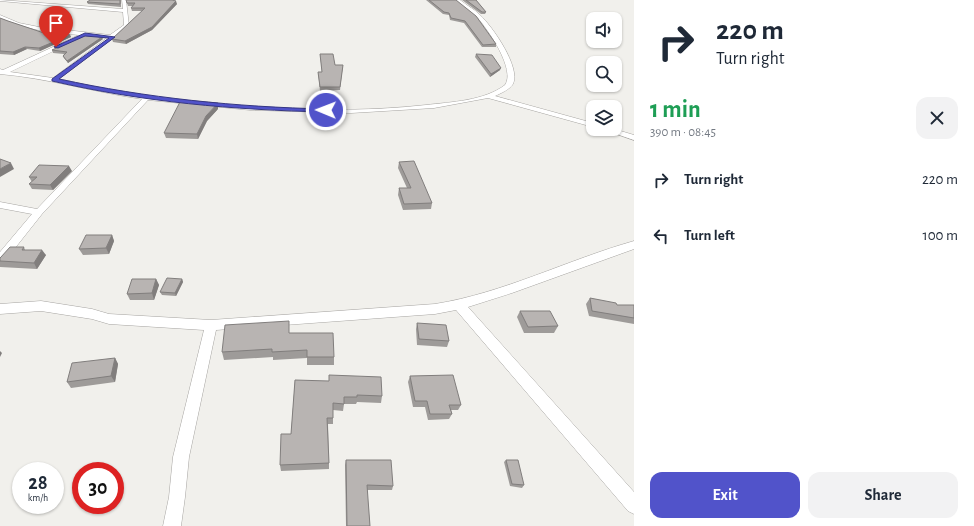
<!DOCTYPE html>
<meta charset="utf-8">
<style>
:root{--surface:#fff;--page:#f2f2f3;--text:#1f2937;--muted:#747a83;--accent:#5153ca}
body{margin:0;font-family:"Alegreya Sans",sans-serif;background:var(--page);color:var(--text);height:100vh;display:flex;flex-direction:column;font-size:15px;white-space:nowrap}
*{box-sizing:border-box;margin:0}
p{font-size:13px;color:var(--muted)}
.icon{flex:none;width:22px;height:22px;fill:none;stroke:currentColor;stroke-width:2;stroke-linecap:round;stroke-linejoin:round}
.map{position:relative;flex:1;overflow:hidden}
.drawer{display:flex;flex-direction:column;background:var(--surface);width:340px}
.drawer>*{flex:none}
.top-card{background:#fff;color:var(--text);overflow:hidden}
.fabs{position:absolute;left:586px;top:12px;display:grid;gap:8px}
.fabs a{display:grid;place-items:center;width:36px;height:36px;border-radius:8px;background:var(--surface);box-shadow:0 1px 3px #0004;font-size:20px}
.speed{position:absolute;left:12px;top:462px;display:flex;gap:8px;font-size:20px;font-weight:700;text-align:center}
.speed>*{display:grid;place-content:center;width:52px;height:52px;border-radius:50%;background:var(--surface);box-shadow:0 1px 3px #0004;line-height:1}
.speed small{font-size:10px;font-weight:400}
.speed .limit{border:6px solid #d22;background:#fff;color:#111}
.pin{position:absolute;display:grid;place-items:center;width:34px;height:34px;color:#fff;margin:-41px -17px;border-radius:50% 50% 50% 0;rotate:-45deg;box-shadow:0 0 4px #0007}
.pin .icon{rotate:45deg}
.me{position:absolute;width:44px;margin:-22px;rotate:271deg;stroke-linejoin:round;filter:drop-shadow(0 0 3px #0008)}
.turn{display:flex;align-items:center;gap:14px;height:84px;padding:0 16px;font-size:18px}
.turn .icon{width:52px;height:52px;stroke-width:2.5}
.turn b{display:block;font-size:28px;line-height:34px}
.round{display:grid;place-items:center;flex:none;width:42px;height:42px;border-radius:12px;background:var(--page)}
.headline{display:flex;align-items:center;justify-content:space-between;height:68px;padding:0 16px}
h1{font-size:24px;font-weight:600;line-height:30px;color:#1e9e55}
.action{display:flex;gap:8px;margin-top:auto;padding:8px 16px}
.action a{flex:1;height:46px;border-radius:12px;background:var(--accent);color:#fff;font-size:16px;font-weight:600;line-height:46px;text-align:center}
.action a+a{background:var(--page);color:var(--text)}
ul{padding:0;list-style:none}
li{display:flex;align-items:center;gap:12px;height:56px;padding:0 16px}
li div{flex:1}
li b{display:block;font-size:15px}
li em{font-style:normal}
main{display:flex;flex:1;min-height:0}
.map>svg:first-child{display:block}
</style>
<main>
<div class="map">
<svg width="634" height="526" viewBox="0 0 634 526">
<rect width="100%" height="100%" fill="#f1f0ec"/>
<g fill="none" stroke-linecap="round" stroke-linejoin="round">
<defs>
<g id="street">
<path d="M0,0l123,9 -1,-9h4l3,26 -70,53c17,3 34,8 51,11 99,17 216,26 316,15 25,-3 58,-4 79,-20 11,-15 -17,-56 -28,-68 -7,-6 -16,-10 -22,-17h5c6,5 14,9 20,15 12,11 41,52 33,69 -4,6 -12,9 -18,12l98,27v4l-105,-29 -54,10 -83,5 -101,-3 -102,-10 -106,114 -38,48 -4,1v-11l32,-38 -32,-6v-6l37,7 105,-110c-48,-7 -95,-21 -142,-25v-5l3,1 76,-35c-28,-3 -54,-5 -79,-17v-3l19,8 20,4 71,8 14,-10 -1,-13 -123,-11zM85,36l22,2 -54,40 -43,-6z"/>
<path d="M602,129h12l20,6v5z"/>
<path d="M634,241v8l-122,44 -44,14 166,185v22l-6,-3 -172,-201 -21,4 -219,16 -27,127 -4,40 -4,29h-18l6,-29 4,-40 31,-127 -95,-6 -17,-5 -51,-8 -41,3v-10l41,-3 51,8 17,5 102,6 224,-16c69,-11 132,-44 199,-63z"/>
</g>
</defs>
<use href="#street" stroke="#a6a4a1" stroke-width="1"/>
<use href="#street" fill="#fff" fill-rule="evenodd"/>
</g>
<g fill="#9e9b99">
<path d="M121,0v7l-33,-3 -1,-2z"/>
<path d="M126,0l51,4 -25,26 -26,14 -13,-2 -1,-3 30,-28h-10l-1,-3 2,-2h-5z"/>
<path d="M426,0h30l40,44v3h-14l-18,-24 -14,-3 -1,-5 -6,-1z"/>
<path d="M462,0h14l10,12 -1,2h-4z"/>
<path d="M0,18l8,3 39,13 23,1 1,2 -31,14 -13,-2 -13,6 -14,-1z"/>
<path d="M103,39l-35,24 -4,-5 -1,-2 1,-2 -11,-1 -1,-3z"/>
<path d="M320,54l15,11h8l-3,25 -20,1 -2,-19h4z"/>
<path d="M476,54l24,16 -10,7 -15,-20z"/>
<path d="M218,109l-11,12 -9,18 -32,-1 -2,-5z"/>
<path d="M399,162l33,41 -1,6 -28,1 -5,-15 1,-7h8l-9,-20z"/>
<path d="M72,171l-19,19 -21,-1 -3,-5 3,-2 -3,-5z"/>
<path d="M112,235l2,6 -5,13 -26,1 -4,-6z"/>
<path d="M24,247l1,3 21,5 -9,14 -37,-2v-6z"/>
<path d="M156,279l3,6 -5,15h-24l-3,-6z"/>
<path d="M182,279l1,3 -7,14 -14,-1 -2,-3z"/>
<path d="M590,298l27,7h17v19l-45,-8 -3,-12z"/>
<path d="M520,311l38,15 -4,7h-30l-7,-16z"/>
<path d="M417,323l32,18 -2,6 -30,-2 -1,-16z"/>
<path d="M290,333l44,24v8h-27v-7l-34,2v-3l-49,3 -2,-8z"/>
<path d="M115,358l3,6 -3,18 -44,6 -4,-6z"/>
<path d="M410,376l51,29 -3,5h-7l1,4 -3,5 -21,1 -3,-13h-12l-5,-25z"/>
<path d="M295,380l87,16 -1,7 -24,-1 -1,2h-12l-1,7 -10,-1v14h-5l1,39v6l-48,2 -1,-6 11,-31z"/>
<path d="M346,460l47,26 -1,4h-25l3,36h-24l-1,-61z"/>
<path d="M506,460l18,25 -2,3 -12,-2 -6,-24z"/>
</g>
<g fill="#817e7d">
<path d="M176,1l1,3 -25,26 -26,14 -1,-3z"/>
<path d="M70,35l1,2 -31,14 -1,-3z"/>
<path d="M102,37l1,2 -35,24 -1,-2z"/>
<path d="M25,47l2,2 -13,6 -1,-3z"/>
<path d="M501,68l-1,2 -10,7 1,-3z"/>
<path d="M218,103v6l-11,12 -9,18 -1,-5 9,-18z"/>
<path d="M11,163l3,6 -14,8v-8z"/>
<path d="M69,166l3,5 -19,19 -3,-5z"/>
<path d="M112,235l2,6 -5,13 -3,-6z"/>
<path d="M42,250l4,5 -9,14 -3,-6z"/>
<path d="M156,279l3,6 -5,15 -2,-7z"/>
<path d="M182,279l1,3 -7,14 -1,-3z"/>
<path d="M0,351l2,2 -2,4z"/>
<path d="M115,358l3,6 -3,18 -4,-6z"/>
</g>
<g fill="#b8b4b2" stroke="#817e7d">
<path d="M90,0h30v4l-33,-2z"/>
<path d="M126,0h46l4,1 -24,26 -27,14 -13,-2 33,-31h-14l4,-5h-8z"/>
<path d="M429,0h27l20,16 20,28 -13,1 -18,-24 -14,-3 -2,-5 -5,-1z"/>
<path d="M466,0h10l10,12h-4z"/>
<path d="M0,18l8,3 39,13 5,-2 18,3 -31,13 -14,-1 -12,5 -13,-1z"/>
<path d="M85,35l17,2 -35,24 -4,-5 4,-4 -15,-2z"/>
<path d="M320,54h13l2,11h8l-3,22h-20l-2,-15h4z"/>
<path d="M476,54l16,1 9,13 -10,6z"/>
<path d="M181,100l37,3 -12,13 -9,18 -33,-1z"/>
<path d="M0,159l11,4 -11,6z"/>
<path d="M414,161l18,42 -28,1 -5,-16h12l-12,-26z"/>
<path d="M39,165l30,1 -19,19 -21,-1 8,-7h-8z"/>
<path d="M86,235h26l-6,13 -27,1z"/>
<path d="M10,247h14l-2,3h20l-8,13 -34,-2v-3l1,-1z"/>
<path d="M167,278l15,1 -7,14 -15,-1z"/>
<path d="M132,279h24l-4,14 -25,1z"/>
<path d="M590,298l26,5 1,2h17v13l-42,-7z"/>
<path d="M520,311h30l8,15 -30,1z"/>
<path d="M289,321v12h44l1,24h-27v-7l-35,2v-3l-50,3 3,-27z"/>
<path d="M417,323l29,2 3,16 -30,-2z"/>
<path d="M115,358l-4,18 -44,6 5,-19z"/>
<path d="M329,375l52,2 1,19 -25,-1v2h-13v7l-11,-1v15h-6l2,45 -49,2 1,-31h10l4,-54 34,1z"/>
<path d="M453,375l8,30h-12l3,9h-22l-3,-13h-12l-5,-25z"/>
<path d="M346,460h45l2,26 -26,-1 3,41h-23z"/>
<path d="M506,460h12l6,25 -12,-1z"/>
</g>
<path fill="#5153ca" stroke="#353683" d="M85,33l30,4 -56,42c88,19 177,28 267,30l3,1 -3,2c-92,-2 -184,-10 -274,-31v-2l57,-41 -24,-2 -27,12 -4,-1z"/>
</svg>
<div class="fabs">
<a><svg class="icon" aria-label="sound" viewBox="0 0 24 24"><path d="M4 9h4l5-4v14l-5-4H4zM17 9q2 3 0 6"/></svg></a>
<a><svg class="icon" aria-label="search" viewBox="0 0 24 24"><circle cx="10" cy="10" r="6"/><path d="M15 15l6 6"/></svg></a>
<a><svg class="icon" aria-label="layers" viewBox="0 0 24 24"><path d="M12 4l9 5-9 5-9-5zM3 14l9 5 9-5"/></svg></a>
</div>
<div class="speed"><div>28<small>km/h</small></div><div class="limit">30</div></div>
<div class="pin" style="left:56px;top:47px;background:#d93025"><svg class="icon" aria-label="arrive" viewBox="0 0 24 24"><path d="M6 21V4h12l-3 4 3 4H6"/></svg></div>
<svg class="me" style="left:326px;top:110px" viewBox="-20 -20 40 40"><circle r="17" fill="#5153ca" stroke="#fff" stroke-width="3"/><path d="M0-11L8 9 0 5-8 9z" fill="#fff"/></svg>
</div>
<section class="drawer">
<div class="top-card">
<div class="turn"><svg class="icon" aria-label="right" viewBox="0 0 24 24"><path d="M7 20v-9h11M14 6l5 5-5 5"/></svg><div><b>220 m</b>Turn right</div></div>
</div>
<div class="headline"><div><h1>1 min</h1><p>390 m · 08:45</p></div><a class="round"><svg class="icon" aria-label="close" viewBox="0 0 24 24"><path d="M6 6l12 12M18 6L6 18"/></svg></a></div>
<ul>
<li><svg class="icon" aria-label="right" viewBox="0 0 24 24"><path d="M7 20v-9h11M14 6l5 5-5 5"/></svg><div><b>Turn right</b></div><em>220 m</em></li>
<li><svg class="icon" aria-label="left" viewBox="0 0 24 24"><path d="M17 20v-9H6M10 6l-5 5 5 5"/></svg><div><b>Turn left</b></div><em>100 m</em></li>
</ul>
<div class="action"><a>Exit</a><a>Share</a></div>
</section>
</main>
